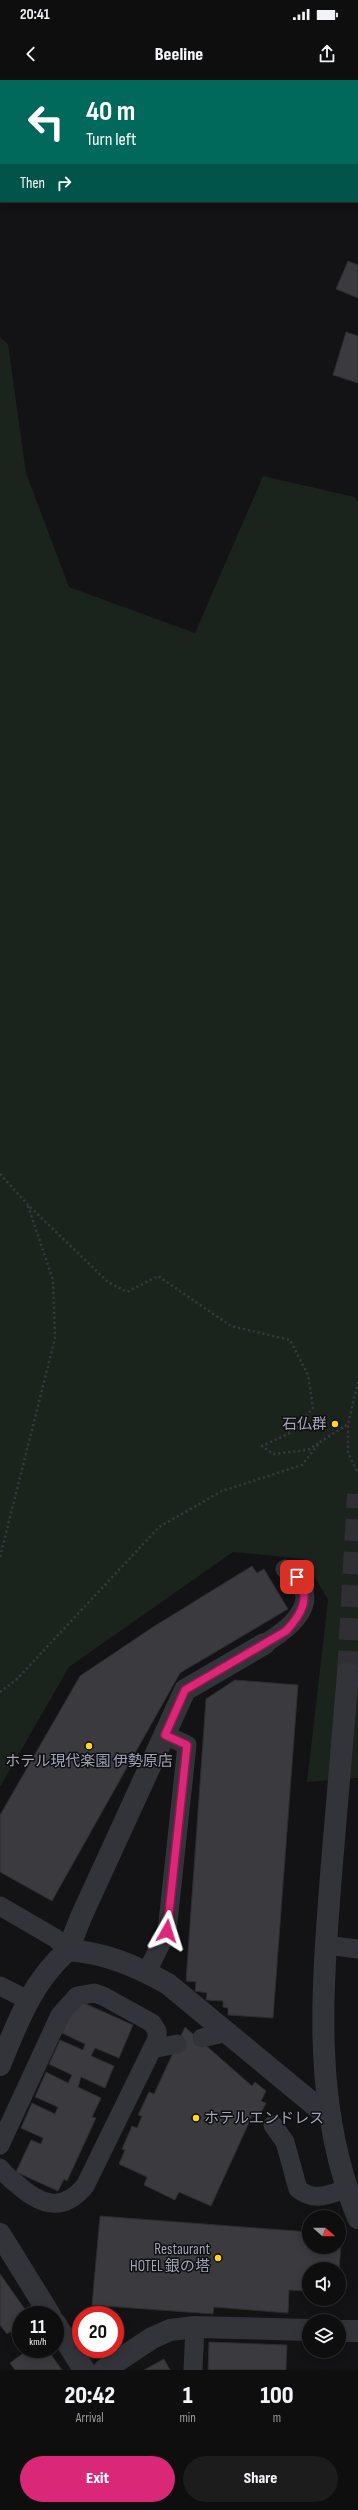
<!DOCTYPE html>
<meta charset="utf-8">
<style>
:root{--surface:#0e0e0f;--page:#1c1c1d;--text:#f1f3f6;--muted:#9b9c9e;--line:#2e2e2f;--accent:#db2777}
body{margin:0;font-family:"Sofia Sans Condensed","Noto Sans JP",sans-serif;background:var(--page);color:var(--text);height:100vh;display:flex;flex-direction:column;font-size:15px;white-space:nowrap}
*{box-sizing:border-box;margin:0}
p{font-size:13px;color:var(--muted)}
.icon{flex:none;width:22px;height:22px;fill:none;stroke:currentColor;stroke-width:2;stroke-linecap:round;stroke-linejoin:round}
.map{position:relative;height:2290px;overflow:hidden}
.details{display:flex;flex-direction:column;background:var(--surface);flex:1}
.details>*{flex:none}
.hud{position:absolute;left:0px;top:0px;width:358px;height:122px;box-shadow:0 2px 10px #0003,0 0 0 1px var(--line);background:#00695c;color:#fff;overflow:hidden}
.needle{width:26px;rotate:111deg}
.buttons{position:absolute;left:302px;top:2130px;display:grid;gap:8px}
.buttons a{display:grid;place-items:center;width:44px;height:44px;border-radius:50%;background:var(--surface);box-shadow:0 2px 10px #0003,0 0 0 1px var(--line);font-size:20px}
.speed{position:absolute;left:12px;top:2226px;display:flex;gap:8px;font-size:20px;font-weight:700;text-align:center}
.speed>*{display:grid;place-content:center;width:52px;height:52px;border-radius:50%;background:var(--surface);box-shadow:0 2px 10px #0003,0 0 0 1px var(--line);line-height:1}
.speed small{font-size:10px;font-weight:400}
.speed .limit{border:6px solid #d22;background:#fff;color:#111}
.pin{position:absolute;display:grid;place-items:center;width:34px;height:34px;color:#fff;margin:-17px;border-radius:8px;box-shadow:0 2px 6px #0006}
.me{position:absolute;width:44px;margin:-22px;rotate:6deg;stroke-linejoin:round;filter:drop-shadow(0 0 3px #0008)}
.turn{display:flex;align-items:center;gap:14px;height:84px;padding:0 20px;font-size:18px}
.turn .icon{width:52px;height:52px;stroke-width:2.5}
.turn b{display:block;font-size:28px;line-height:34px}
.then{display:flex;align-items:center;height:38px;padding:0 20px;background:#0003;gap:8px;font-size:15px}
.eta{display:flex;justify-content:space-evenly;align-items:center;height:68px;text-align:center}
.eta b{font-size:24px;font-weight:800;line-height:28px}
.action{display:flex;gap:8px;margin-top:auto;padding:8px 20px}
.action a{flex:1;height:46px;border-radius:24px;background:var(--accent);color:#fff;font-size:16px;font-weight:800;line-height:46px;text-align:center}
.action a+a{background:var(--page);color:var(--text)}
.status{display:flex;justify-content:space-between;align-items:center;height:28px;padding:0 20px;background:var(--surface);direction:ltr}
.status svg{height:11px;fill:currentColor}
header{display:flex;justify-content:space-between;align-items:center;height:52px;padding:0 20px;background:var(--surface);font-size:18px;font-weight:800}
.map>svg:first-child{display:block}
</style>
<div class="status"><b>20:41</b><svg viewBox="0 0 49 12"><path d="M0 12V9h3v3zM5 12V6h3v6zM10 12V3h3v9zM15 12V0h3v12zM26 1h20v11H26zM47 4h2v5h-2z"/></svg></div>
<header><svg class="icon" aria-label="back" viewBox="0 0 24 24"><path d="M15 5l-7 7 7 7"/></svg>Beeline<svg class="icon" aria-label="share" viewBox="0 0 24 24"><path d="M12 15V3M7 8l5-5 5 5M5 13v7h14v-7"/></svg></header>
<div class="map">
<svg width="358" height="2290" viewBox="0 0 358 2290">
<rect width="100%" height="100%" fill="#131214"/>
<path fill="#1a231c" d="M0,257l8,7 18,129 43,114 126,46 68,-157 92,21 3,5v1276l-51,4 21,-182 -24,-41 -71,-7 -164,115 -69,120z"/>
<g fill="#3a3a3f" stroke="#2d2c31">
<path d="M348,181l10,4v33l-22,-9z"/>
<path d="M346,252l12,4v47l-25,-8z"/>
<path d="M252,1486l5,7 7,-4 24,40 -108,64 -128,228 -52,-29v-57l80,-139 73,-49z"/>
<path d="M235,1600l63,5 -25,333 -45,-3v-7l-5,-1v-6l-17,-1 1,-7 -12,-2 1,-9 -10,-1 20,-282z"/>
<path d="M77,1920l56,25 -14,33 -24,-10 -4,8 23,10 -9,22 -24,-11 -3,10 23,11 -9,19 4,1 -29,63 -3,-2 -6,12 -42,-19 15,-32 10,4 2,-6 -22,-10 11,-25 23,11 3,-7 -23,-10 11,-25 22,11 4,-8 -23,-11 11,-24 23,10 2,-6 -23,-11z"/>
<path d="M185,1947l67,59 3,-4 11,9 -5,10 5,2 -8,16 -6,-3 -41,90 -32,-14 -4,8 -31,-15 3,-8 -28,-13 6,-14 -3,-1 10,-23 5,2 5,-12 -4,-1 11,-23 5,2z"/>
<path d="M100,2136l209,16v15h30v-13h3l-3,35h-30v22l-20,-1 -1,23 -74,-6 -1,7 -121,-9z"/>
<path d="M0,2194l29,41h-8v9l-14,10 -7,-9z"/>
<path d="M209,2262l78,3 -1,25h-78z"/>
<path d="M29,2269h18l15,21h-47l-5,-7z"/>
<path d="M164,2279l6,11h-26z"/>
</g>
<g fill="none" stroke-linecap="round" stroke-linejoin="round">
<path stroke="#303034" stroke-width="22" stroke-dasharray="22 11" stroke-linecap="butt" d="M348,1593l10,-179"/>
<g stroke="#393a41" stroke-width="2.5" stroke-dasharray="2 3" stroke-linecap="butt">
<path d="M0,1094l28,31 80,77 19,10 31,-16 73,50 59,14 18,35 5,33 -21,24 -30,14 11,8 35,-4 12,-8"/>
<path d="M358,1302l-10,42v29l10,20"/>
<path d="M0,1477l55,-219 -2,-58 -25,-74"/>
<path d="M0,1612l17,-13 142,-152 63,-36 80,-26 18,-23 28,-18"/>
</g>
<g stroke="#33333a" stroke-width="19">
<path d="M264,1564c30,-18 63,-47 21,-75"/>
<path d="M0,1826l55,32 13,12"/>
<path d="M326,1865l32,4"/>
<path d="M147,1892l20,-41 20,-186 -22,-10"/>
<path d="M0,1906l28,14"/>
<path d="M202,1958l25,-6"/>
<path d="M152,1969l25,-5"/>
<path d="M273,2045l12,17 13,47c16,13 30,6 48,0"/>
<path d="M0,2065l60,-130 17,-19 17,-3 9,3 49,27 5,8v8l-72,147c-22,26 -43,20 -67,-1 -6,-5 -13,-10 -18,-17"/>
<path d="M193,2290l2,-43"/>
</g>
<g stroke="#33333a" stroke-width="22">
<path d="M348,1593c-6,67 -11,135 -17,202 -9,118 -19,231 27,343"/>
<path d="M68,1870l13,-33 104,-227 79,-46"/>
<path d="M0,1985c18,-44 32,-83 68,-115 38,3 68,16 100,34l160,132"/>
<path d="M0,2154l50,81"/>
<path d="M55,2243l29,47"/>
<path d="M339,2251h19"/>
<path d="M104,2290l48,-32 18,-8 25,-3 114,3"/>
</g>
</g>
<g fill="none" stroke-linecap="round" stroke-linejoin="round">
<defs>
<path id="route" d="M167,1851l20,-186 -22,-10 20,-45 101,-59c15,-16 26,-34 11,-54"/>
</defs>
<use href="#route" stroke="#8e194d" stroke-width="10"/>
<use href="#route" stroke="#db2777" stroke-width="7"/>
</g>
<g fill="#ffd520" stroke="#0e0d0f" stroke-width="1.5">
<circle cx="335" cy="1344" r="4"/>
<circle cx="89" cy="1666" r="4"/>
<circle cx="196" cy="2038" r="4"/>
<circle cx="218" cy="2178" r="4"/>
</g>
<g text-anchor="middle" dominant-baseline="central" stroke-width="3" stroke-linejoin="round" paint-order="stroke">
<g font-size="15" fill="#a3a6b6" stroke="#0e0d0f" text-anchor="end">
<text x="327" y="1344">石仏群</text>
<text x="89" y="1681" text-anchor="middle">ホテル現代楽園 伊勢原店</text>
<text x="204" y="2038" text-anchor="start">ホテルエンドレス</text>
<text x="210" y="2169">Restaurant<tspan x="210" dy="17">HOTEL 銀の塔</tspan></text>
</g>
</g>
</svg>
<div class="buttons">
<a><svg class="needle" viewBox="-14 -14 28 28"><path d="M0-13l5 13h-10z" fill="#e53935"/><path d="M0 13l5-13h-10z" fill="#9b9c9e"/></svg></a>
<a><svg class="icon" aria-label="sound" viewBox="0 0 24 24"><path d="M4 9h4l5-4v14l-5-4H4zM17 9q2 3 0 6"/></svg></a>
<a><svg class="icon" aria-label="layers" viewBox="0 0 24 24"><path d="M12 4l9 5-9 5-9-5zM3 14l9 5 9-5"/></svg></a>
</div>
<div class="speed"><div>11<small>km/h</small></div><div class="limit">20</div></div>
<div class="pin" style="left:297px;top:1497px;background:#d93025"><svg class="icon" aria-label="arrive" viewBox="0 0 24 24"><path d="M6 21V4h12l-3 4 3 4H6"/></svg></div>
<svg class="me" style="left:167px;top:1851px" viewBox="-20 -20 40 40"><path d="M0-17L14 15 0 8-14 15z" fill="#db2777" stroke="#fff" stroke-width="4"/></svg>
<div class="hud">
<div class="turn"><svg class="icon" aria-label="left" viewBox="0 0 24 24"><path d="M17 20v-9H6M10 6l-5 5 5 5"/></svg><div><b>40 m</b>Turn left</div></div>
<div class="then">Then<svg class="icon" aria-label="right" viewBox="0 0 24 24"><path d="M7 20v-9h11M14 6l5 5-5 5"/></svg></div>
</div>
</div>
<section class="details">
<div class="eta">
<div><b>20:42</b><p>Arrival</p></div>
<div><b>1</b><p>min</p></div>
<div><b>100</b><p>m</p></div>
</div>
<div class="action"><a>Exit</a><a>Share</a></div>
</section>
